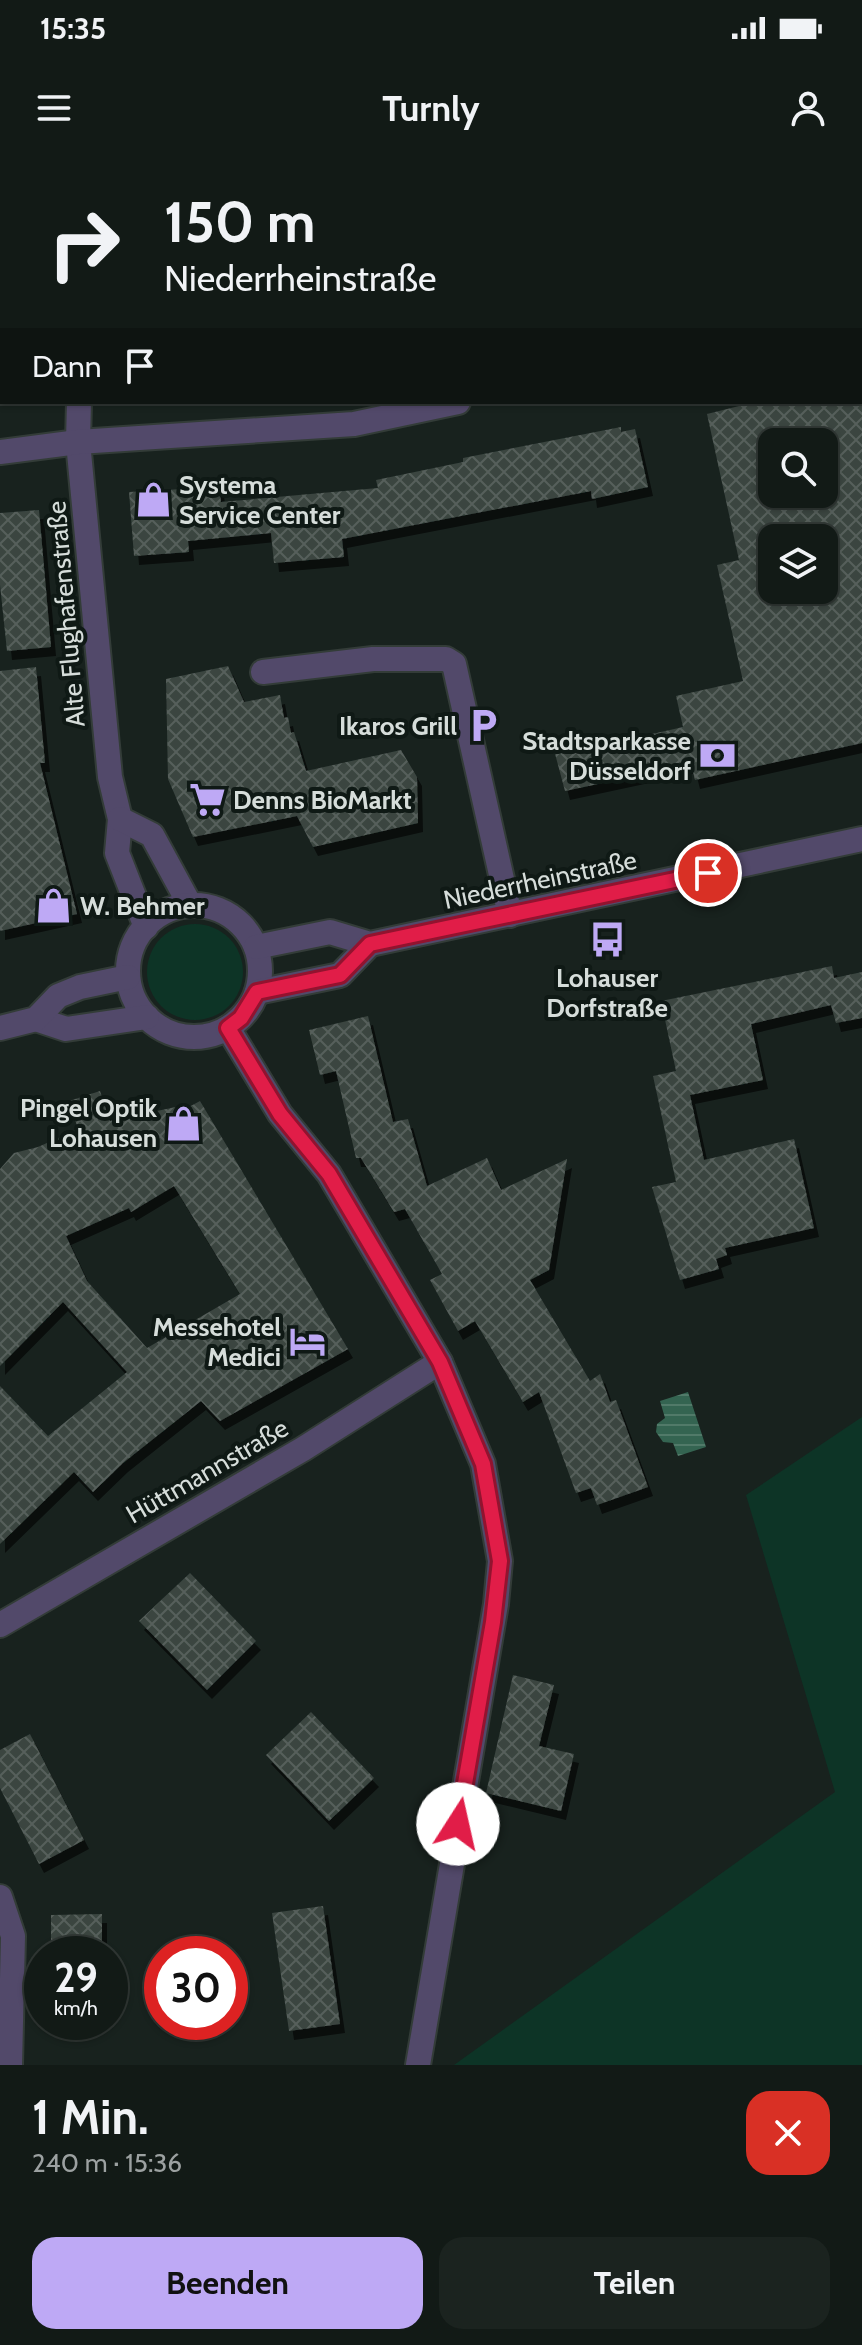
<!DOCTYPE html>
<html lang="de">
<meta charset="utf-8">
<style>
:root{--surface:#121a16;--page:#1b231f;--text:#f1f3f6;--muted:#9ca1a1;--line:#313835;--accent:#bea9f5}
body{margin:0;font-family:Cabin,sans-serif;background:var(--page);color:var(--text);height:100vh;display:flex;flex-direction:column;font-size:30px;white-space:nowrap}
*{box-sizing:border-box;margin:0}
p{font-size:26px;color:var(--muted)}
.icon{flex:none;width:44px;height:44px;fill:none;stroke:currentColor;stroke-width:2;stroke-linecap:round;stroke-linejoin:round}
.map{position:relative;height:1905px;overflow:hidden}
.side{display:flex;flex-direction:column;background:var(--surface);flex:1}
.side>*{flex:none}
.top-card{position:absolute;left:0px;top:0px;width:862px;height:244px;box-shadow:0 2px 6px #0004,0 0 0 2px var(--line);background:#121a16;color:var(--text);overflow:hidden}
.tools{position:absolute;left:758px;top:268px;display:grid;gap:16px}
.tools a{display:grid;place-items:center;width:80px;height:80px;border-radius:16px;background:var(--surface);box-shadow:0 2px 6px #0004,0 0 0 2px var(--line);font-size:40px}
.speed{position:absolute;left:24px;top:1776px;display:flex;gap:16px;font-size:40px;font-weight:700;text-align:center}
.speed>*{display:grid;place-content:center;width:104px;height:104px;border-radius:50%;background:var(--surface);box-shadow:0 2px 6px #0004,0 0 0 2px var(--line);line-height:1}
.speed small{font-size:20px;font-weight:400}
.speed .limit{border:12px solid #d22;background:#fff;color:#111}
.pin{position:absolute;display:grid;place-items:center;width:68px;height:68px;color:#fff;margin:-34px;border:4px solid #fff;border-radius:50%;box-shadow:0 2px 8px #0007}
.me{position:absolute;width:88px;margin:-44px;rotate:10deg;stroke-linejoin:round;filter:drop-shadow(0 0 6px #0008)}
.turn{display:flex;align-items:center;gap:28px;height:168px;padding:0 32px;font-size:36px}
.turn .icon{width:104px;height:104px;stroke-width:2.5}
.turn b{display:block;font-size:56px;line-height:68px}
.then{display:flex;align-items:center;height:76px;padding:0 32px;background:#0003;gap:16px;font-size:30px}
.round{display:grid;place-items:center;flex:none;width:84px;height:84px;border-radius:24px;background:var(--page)}
.headline{display:flex;align-items:center;justify-content:space-between;height:136px;padding:0 32px}
h1{font-size:48px;font-weight:800;line-height:60px}
.cta{display:flex;gap:16px;margin-top:auto;padding:16px 32px}
.cta a{flex:1;height:92px;border-radius:24px;background:var(--accent);color:#111;font-size:32px;font-weight:800;line-height:92px;text-align:center}
.cta a+a{background:var(--page);color:var(--text)}
.status{display:flex;justify-content:space-between;align-items:center;height:56px;padding:0 40px;background:var(--surface);direction:ltr}
.status svg{height:22px;fill:currentColor}
header{display:flex;justify-content:space-between;align-items:center;height:104px;padding:0 32px;background:var(--surface);font-size:36px;font-weight:800}
.map>svg:first-child{display:block}
</style>
<div class="status"><b>15:35</b><svg viewBox="0 0 49 12"><path d="M0 12V9h3v3zM5 12V6h3v6zM10 12V3h3v9zM15 12V0h3v12zM26 1h20v11H26zM47 4h2v5h-2z"/></svg></div>
<header><svg class="icon" aria-label="menu" viewBox="0 0 24 24"><path d="M4 6h16M4 12h16M4 18h16"/></svg>Turnly<svg class="icon" aria-label="person" viewBox="0 0 24 24"><circle cx="12" cy="8" r="4"/><path d="M4 21q1-7 8-7t8 7"/></svg></header>
<div class="map">
<svg width="862" height="1905" viewBox="0 0 862 1905">
<defs>
<pattern id="water-rules" width="6" height="5" patternUnits="userSpaceOnUse" patternTransform="scale(2)"><rect width="6" height="5" fill="#346451"/><path d="M0 2.5h6" fill="none" stroke="#517a69"/></pattern>
<pattern id="building-cross-hatch" width="8" height="8" patternUnits="userSpaceOnUse" patternTransform="scale(2)"><rect width="8" height="8" fill="#3a4540"/><path d="M0 0l8 8M0 8l8-8" fill="none" stroke="#565f5b"/></pattern>
<filter id="shadow"><feDropShadow dx="5" dy="9" stdDeviation="0" flood-color="#0009"/></filter>
</defs>
<rect width="100%" height="100%" fill="#18221e"/>
<g fill="#0d3426">
<circle cx="195" cy="812" r="48"/>
<path d="M862,1257v648h-408l381,-273 -89,-297z"/>
</g>
<path fill="url(#water-rules)" d="M688,1232l18,55 -28,9 -5,-13 -10,-1 -7,-10 1,-8 8,-6 -5,-17z"/>
<g fill="url(#building-cross-hatch)" fill-rule="evenodd" filter="url(#shadow)">
<path d="M755,242h107v341l-167,37 -4,-16 -126,27 -11,-41 66,-15 1,6 62,-14 -7,-31 67,-15 -26,-116 22,-5 -32,-146zM772,282h52v52h-52zM772,378h52v52h-52z"/>
<path d="M621,267v5l14,-3 13,58 -56,12 -1,-8 -249,48 2,18 -70,6 -3,-30 -83,8 1,11 -55,4 -5,-64 90,-5 2,15 157,-14 -2,-8 87,-18v-4z"/>
<path d="M39,350l12,137 -44,4 -7,-66v-72z"/>
<path d="M228,506l16,36 36,-7 4,23 4,-1 3,16 3,-1 12,39 95,-21 16,27 1,46 -105,24 -16,-31 -104,21 -25,-58 -2,-100z"/>
<path d="M36,507l9,96h-5l37,151 -77,17v-260z"/>
<path d="M832,806l2,12 28,-6v46l-26,5 -5,-18 -80,19 12,56 -73,15 14,65 90,-21 20,89 -89,20 2,7 -11,4 3,10 -39,11 -28,-93 24,-5 -23,-106 23,-5 -15,-70z"/>
<path d="M368,856l25,106 15,-3 19,67 60,-28 14,32 66,-31 -18,111 -19,10 60,101 10,-7 10,28 6,-2 32,87 -51,18 -6,-17 -15,5 -37,-101 -16,10 -48,-81 -17,10 -28,-51 12,-6 -37,-65 -11,3 -33,-54h-5l-20,-87 -16,4 -11,-45z"/>
<path d="M100,931l10,30 75,-16 2,3 13,-7 148,248 -128,72 -19,-20 -78,62 -30,29 -19,-20 -74,72v-158l48,50 79,-64 -64,-70 -63,64v-197l14,-16 24,-6 40,-18 -9,-28zM174,1026l66,108 -93,54 -60,-67 -21,-45 63,-28 2,4z"/>
<path d="M190,1413l66,68 -49,49 -68,-69z"/>
<path d="M513,1515l41,10 -15,61 35,8 -13,57 -75,-18z"/>
<path d="M311,1552l63,66 -45,43 -63,-66z"/>
<path d="M30,1574l54,106 -45,24 -39,-76v-38z"/>
<path d="M323,1746l17,118 -51,7 -17,-118z"/>
<path d="M102,1754v40h-51v-39z"/>
</g>
<g fill="none" stroke-linecap="round" stroke-linejoin="round">
<defs>
<g id="minor">
<path d="M84,2v-2"/>
<path d="M860,149l2,-1"/>
<path d="M79,242l-1,40 32,335 10,42 -3,34 29,74"/>
<path d="M0,292l78,-10 276,-18 104,-22"/>
<path d="M263,512l110,-13h73l8,5 56,251"/>
<path d="M120,659l32,16 38,70"/>
<circle cx="194" cy="811" r="66"/>
<path d="M256,787l74,-15 40,12 492,-105"/>
<path d="M257,832l83,-17 30,-31"/>
<path d="M36,859l30,10 81,-12"/>
<path d="M0,868l36,-9 22,-23 22,-9 48,-10"/>
<path d="M228,868l52,86 49,60 111,188 43,102 17,97 -4,43 -78,461"/>
<path d="M0,1465l303,-176 137,-87"/>
<path d="M0,1737l13,39 -3,129"/>
</g>
</defs>
<use href="#minor" stroke="#333c38" stroke-width="28"/>
<use href="#minor" stroke="#52496a" stroke-width="24"/>
</g>
<g fill="none" stroke-linecap="round" stroke-linejoin="round">
<defs>
<path id="route" d="M458,1664l35,-202 7,-61 -17,-97 -43,-102 -111,-188 -49,-60 -52,-86 13,-10 16,-26 83,-17 30,-31 338,-71"/>
</defs>
<use href="#route" stroke="#92132f" stroke-width="20"/>
<use href="#route" stroke="#e11d48" stroke-width="14"/>
</g>
<defs>
<symbol id="shop-bare" viewBox="-9 -9 18 18"><path d="M-5-2.5h2.3a2.7 3.5 0 0 1 5.4 0H5L5.5 6h-11ZM-1.5-2.5h3a1.5 2.3 0 0 0-3 0Z" fill="#bea9f5" stroke="#0f1915" stroke-width="2.5" paint-order="stroke"/></symbol>
<symbol id="parking-bare" viewBox="-9 -9 18 18"><path d="M-3.5-5.5H1a3.5 3.5 0 0 1 0 7H-1V5.5H-3.5ZM-1-3.4V-.6H.8a1.4 1.4 0 0 0 0-2.8Z" fill="#bea9f5" stroke="#0f1915" stroke-width="2.5" paint-order="stroke"/></symbol>
<symbol id="bank-bare" viewBox="-9 -9 18 18"><path d="M-6-4H6V4H-6ZM0-2.3a2.3 2.3 0 1 0 0 4.6a2.3 2.3 0 1 0 0-4.6Z" fill="#bea9f5" stroke="#0f1915" stroke-width="2.5" paint-order="stroke"/></symbol>
<symbol id="supermarket-bare" viewBox="-9 -9 18 18"><path d="M-6-5.5h2.5l.6 2H6L4.5 2H-2.5L-4.4-4H-6ZM-1.5 3.2a1.3 1.3 0 1 0 .1 0ZM3 3.2a1.3 1.3 0 1 0 .1 0Z" fill="#bea9f5" stroke="#0f1915" stroke-width="2.5" paint-order="stroke"/></symbol>
<symbol id="bus-bare" viewBox="-9 -9 18 18"><path d="M-5-6H5V4H4V6H2V4H-2V6H-4V4H-5ZM-3.5-4V0h7V-4ZM-3.5 1.2v1.5H-2V1.2ZM2 1.2v1.5H3.5V1.2Z" fill="#bea9f5" stroke="#0f1915" stroke-width="2.5" paint-order="stroke"/></symbol>
<symbol id="hotel-bare" viewBox="-9 -9 18 18"><path d="M-6-4.5h1.5V1H6V5H4.5V3h-9V5H-6ZM-4 0a1.8 1.8 0 1 1 3.6 0ZM.5 0V-2.5h3Q6-2.5 6 0Z" fill="#bea9f5" stroke="#0f1915" stroke-width="2.5" paint-order="stroke"/></symbol>
</defs>
<g fill-rule="evenodd">
<use href="#shop-bare" x="128" y="314" width="51" height="51"/>
<use href="#parking-bare" x="458" y="540" width="51" height="51"/>
<use href="#bank-bare" x="692" y="570" width="51" height="51"/>
<use href="#supermarket-bare" x="182" y="614" width="51" height="51"/>
<use href="#shop-bare" x="28" y="720" width="51" height="51"/>
<use href="#bus-bare" x="582" y="754" width="51" height="51"/>
<use href="#shop-bare" x="158" y="938" width="51" height="51"/>
<use href="#hotel-bare" x="282" y="1156" width="51" height="51"/>
</g>
<g text-anchor="middle" dominant-baseline="central" stroke-width="8" stroke-linejoin="round" paint-order="stroke">
<g font-size="26" font-weight="bold" fill="#d6ddda" stroke="#0f1915" text-anchor="end">
<text x="179" y="325" text-anchor="start">Systema<tspan x="179" dy="30">Service Center</tspan></text>
<text x="457" y="566">Ikaros Grill</text>
<text x="691" y="581">Stadtsparkasse<tspan x="691" dy="30">Düsseldorf</tspan></text>
<text x="233" y="640" text-anchor="start">Denns BioMarkt</text>
<text x="80" y="746" text-anchor="start">W. Behmer</text>
<text x="607" y="818" text-anchor="middle">Lohauser<tspan x="607" dy="30">Dorfstraße</tspan></text>
<text x="157" y="948">Pingel Optik<tspan x="157" dy="30">Lohausen</tspan></text>
<text x="281" y="1167">Messehotel<tspan x="281" dy="30">Medici</tspan></text>
</g>
<g font-size="26" fill="#d6ddda" stroke="#0f1915">
<text transform="translate(66 454) rotate(-95)">Alte Flughafenstraße</text>
<text transform="translate(540 720) rotate(-12)">Niederrheinstraße</text>
<text transform="translate(207 1311) rotate(-30)">Hüttmannstraße</text>
</g>
</g>
</svg>
<div class="tools">
<a><svg class="icon" aria-label="search" viewBox="0 0 24 24"><circle cx="10" cy="10" r="6"/><path d="M15 15l6 6"/></svg></a>
<a><svg class="icon" aria-label="layers" viewBox="0 0 24 24"><path d="M12 4l9 5-9 5-9-5zM3 14l9 5 9-5"/></svg></a>
</div>
<div class="speed"><div>29<small>km/h</small></div><div class="limit">30</div></div>
<div class="pin" style="left:708px;top:713px;background:#d93025"><svg class="icon" aria-label="arrive" viewBox="0 0 24 24"><path d="M6 21V4h12l-3 4 3 4H6"/></svg></div>
<svg class="me" style="left:458px;top:1664px" viewBox="-20 -20 40 40"><circle r="19" fill="#fff"/><path d="M0-13L10 11 0 6-10 11z" fill="#e11d48"/></svg>
<div class="top-card">
<div class="turn"><svg class="icon" aria-label="right" viewBox="0 0 24 24"><path d="M7 20v-9h11M14 6l5 5-5 5"/></svg><div><b>150 m</b>Niederrheinstraße</div></div>
<div class="then">Dann<svg class="icon" aria-label="arrive" viewBox="0 0 24 24"><path d="M6 21V4h12l-3 4 3 4H6"/></svg></div>
</div>
</div>
<section class="side">
<div class="headline"><div><h1>1 Min.</h1><p>240 m · 15:36</p></div><a class="round" style="background:#d93025;color:#fff"><svg class="icon" aria-label="close" viewBox="0 0 24 24"><path d="M6 6l12 12M18 6L6 18"/></svg></a></div>
<div class="cta"><a>Beenden</a><a>Teilen</a></div>
</section>
